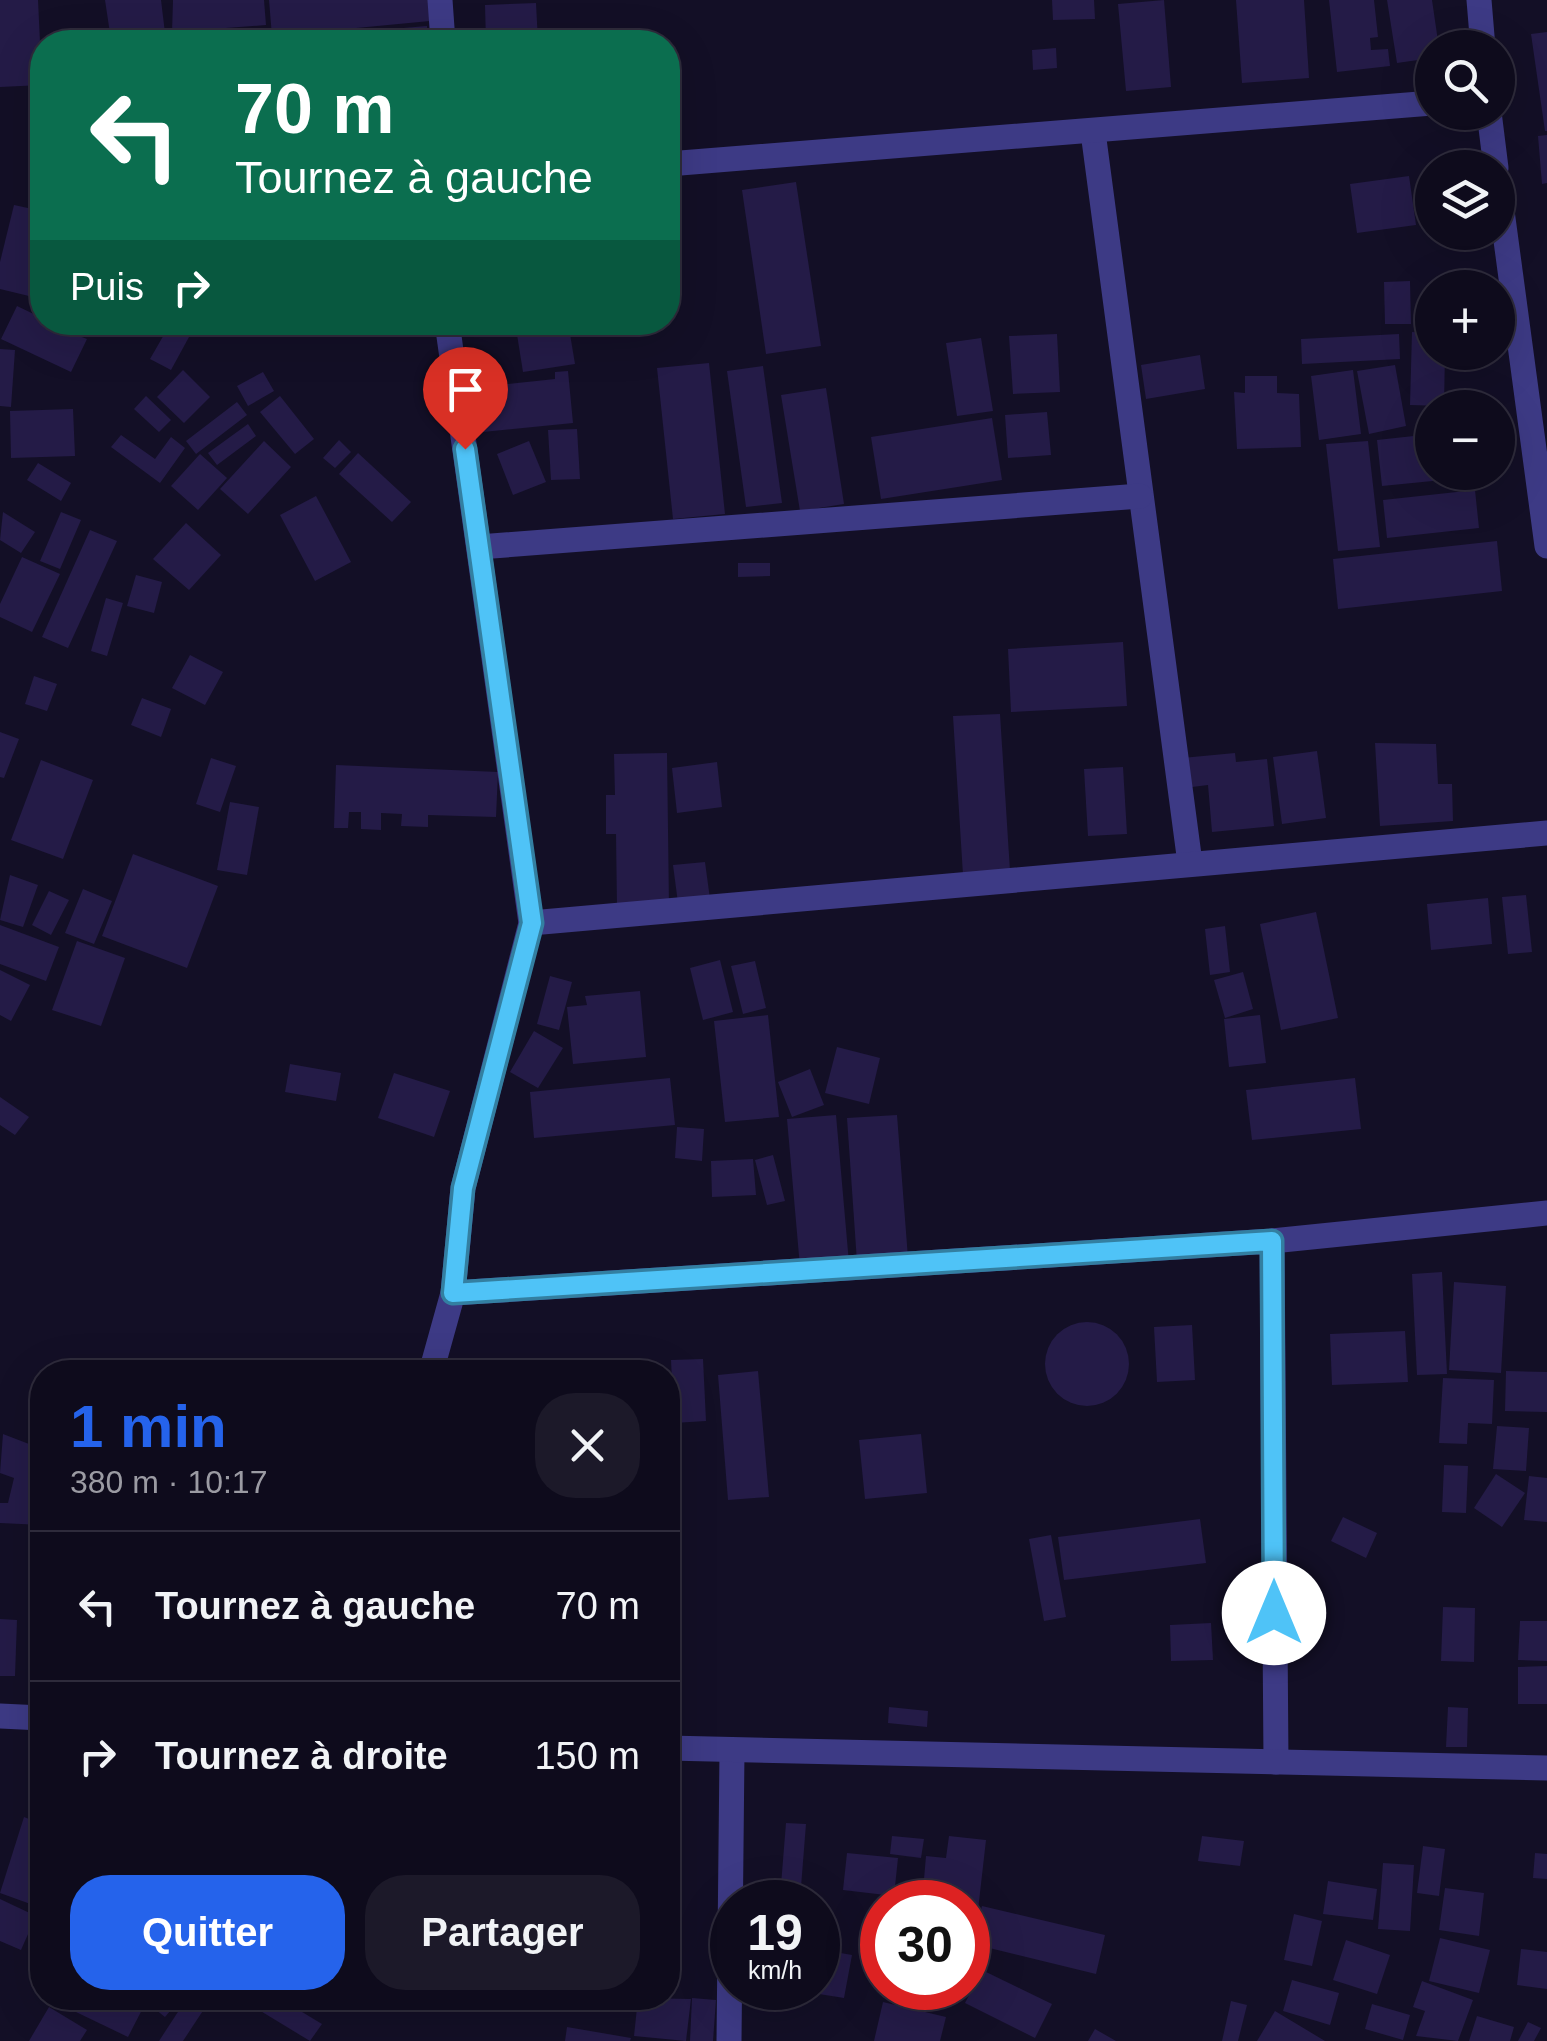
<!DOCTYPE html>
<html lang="fr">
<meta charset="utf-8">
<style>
:root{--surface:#0e0b1c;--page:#1c1929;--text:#f1f3f6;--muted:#9b9ba3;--line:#2e2b3b;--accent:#2563eb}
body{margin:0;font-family:Helvetica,sans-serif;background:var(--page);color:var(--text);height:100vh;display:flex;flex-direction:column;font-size:38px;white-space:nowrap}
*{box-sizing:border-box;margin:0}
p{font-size:32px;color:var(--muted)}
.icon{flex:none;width:55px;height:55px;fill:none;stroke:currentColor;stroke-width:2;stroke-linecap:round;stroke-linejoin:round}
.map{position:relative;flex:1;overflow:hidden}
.sheet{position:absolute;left:30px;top:1360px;width:650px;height:650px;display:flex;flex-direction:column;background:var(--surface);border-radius:40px;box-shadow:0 10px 40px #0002,0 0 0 2px var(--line)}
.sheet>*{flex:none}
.banner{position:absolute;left:30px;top:30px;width:650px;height:305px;border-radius:40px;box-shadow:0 10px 40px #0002,0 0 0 2px var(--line);background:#0b6e4f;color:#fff;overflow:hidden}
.controls{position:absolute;left:1415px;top:30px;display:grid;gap:20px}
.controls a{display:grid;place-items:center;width:100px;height:100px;border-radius:50%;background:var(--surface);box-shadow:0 10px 40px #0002,0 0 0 2px var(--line);font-size:50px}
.speed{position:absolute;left:710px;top:1880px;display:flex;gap:20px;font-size:50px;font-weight:700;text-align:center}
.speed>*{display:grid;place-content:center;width:130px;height:130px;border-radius:50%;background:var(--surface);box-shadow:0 10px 40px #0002,0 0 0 2px var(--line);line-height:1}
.speed small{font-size:25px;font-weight:400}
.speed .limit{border:15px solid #d22;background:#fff;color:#111}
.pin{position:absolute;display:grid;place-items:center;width:85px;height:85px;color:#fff;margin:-102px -42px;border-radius:50% 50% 50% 0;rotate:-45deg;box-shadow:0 0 10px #0007}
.pin .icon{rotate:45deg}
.me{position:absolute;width:110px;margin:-55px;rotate:0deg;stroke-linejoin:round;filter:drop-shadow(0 0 8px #0008)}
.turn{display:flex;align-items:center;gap:35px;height:210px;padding:0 40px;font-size:45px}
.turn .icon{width:130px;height:130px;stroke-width:2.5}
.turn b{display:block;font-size:70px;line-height:85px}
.then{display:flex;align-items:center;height:95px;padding:0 40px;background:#0003;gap:20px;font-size:38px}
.round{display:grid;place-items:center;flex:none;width:105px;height:105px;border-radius:40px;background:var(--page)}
.head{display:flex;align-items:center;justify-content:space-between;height:170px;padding:0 40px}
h1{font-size:60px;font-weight:700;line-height:75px;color:var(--accent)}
.button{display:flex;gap:20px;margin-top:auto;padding:20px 40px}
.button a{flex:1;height:115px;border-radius:40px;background:var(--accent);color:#fff;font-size:40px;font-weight:700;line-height:115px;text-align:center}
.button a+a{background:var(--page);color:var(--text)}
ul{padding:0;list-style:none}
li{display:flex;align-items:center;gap:30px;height:150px;padding:0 40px;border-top:2px solid var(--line)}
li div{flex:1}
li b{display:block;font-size:38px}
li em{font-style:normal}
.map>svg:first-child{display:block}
</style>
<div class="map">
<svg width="1547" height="2041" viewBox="0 0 1547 2041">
<rect width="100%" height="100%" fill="#130f26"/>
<g fill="#241b47">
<path d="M0,0h38l4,85 -42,2z"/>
<path d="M105,0h56l4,33 -54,7z"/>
<path d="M173,0h91l2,25 -94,7z"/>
<path d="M269,0h159l2,21 -158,15z"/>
<path d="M1052,0h42l1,19 -42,1z"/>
<path d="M1164,0l7,87 -45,4 -8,-87z"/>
<path d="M1236,0h68l5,78 -67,5z"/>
<path d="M1329,0h45l4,37 -8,1 1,12 17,-1 2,17 -53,6z"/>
<path d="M1387,0h45l7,48h-7v10l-35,5z"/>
<path d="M536,3l2,39h-52l-1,-37z"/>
<path d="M427,26l1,16h-71l-1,-10z"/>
<path d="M263,29l1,13h-102l-1,-2z"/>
<path d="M1547,32v99h-2l-14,-97z"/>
<path d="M1056,48l1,20 -24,2 -1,-20z"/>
<path d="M1547,135v48l-5,1 -4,-48z"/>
<path d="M1409,176l7,49 -59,8 -7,-49z"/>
<path d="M796,182l25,164 -55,8 -24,-164z"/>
<path d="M14,205l28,6v47l-9,39 -33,-8v-27z"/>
<path d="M1410,281l1,43h-26l-1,-42z"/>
<path d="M1424,294h8v31h-6z"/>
<path d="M17,306l25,12v4l45,17 -16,33 -70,-33z"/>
<path d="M515,322h53l7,42 -52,8z"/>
<path d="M169,326l20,11 -18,33 -21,-11z"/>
<path d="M1412,332l20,1v19h13l-1,54 -34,-1z"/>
<path d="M1057,334l3,58 -47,2 -4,-58z"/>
<path d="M1399,334l1,25 -98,5 -1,-25z"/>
<path d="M981,338l12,73 -36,5 -11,-73z"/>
<path d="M0,349l15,1 -4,57 -11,-1z"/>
<path d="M1200,355l5,34 -59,10 -5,-34z"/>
<path d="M709,363l16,151 -52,5 -16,-151z"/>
<path d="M1395,365l11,61 -37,8 -12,-63z"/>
<path d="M763,366l19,137 -36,4 -19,-136z"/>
<path d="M183,370l27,27 -26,26 -27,-26z"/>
<path d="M1353,370l8,64 -42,6 -8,-64z"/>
<path d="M568,371l5,52 -109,11 -5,-45 96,-10v-7z"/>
<path d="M263,372l11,19 -26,15 -11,-20z"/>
<path d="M1245,376h32v17l22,1 2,53 -64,2 -3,-57 11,1z"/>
<path d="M826,388l18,116 -44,7 -19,-116z"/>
<path d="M146,396l25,24 -12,12 -25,-23z"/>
<path d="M280,396l34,43 -19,15 -35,-42z"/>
<path d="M237,402l10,13 -51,39 -10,-13z"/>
<path d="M73,409l2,47 -64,2 -1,-47z"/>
<path d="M1047,412l4,43 -43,3 -3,-43z"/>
<path d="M992,418l10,62 -121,19 -10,-62z"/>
<path d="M248,424l8,12 -39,29 -9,-12z"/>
<path d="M577,429l3,50 -29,1 -3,-50z"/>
<path d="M1432,434v38h41v5l-91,9 -5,-46z"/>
<path d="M121,435l34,24 16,-22 14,11 -25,35 -49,-36z"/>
<path d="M339,440l12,12 -16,16 -12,-10z"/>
<path d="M264,441l27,26 -43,47 -28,-25z"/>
<path d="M529,441l17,41 -33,13 -16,-41z"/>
<path d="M1368,441l12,106 -42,4 -12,-107z"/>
<path d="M358,453l53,49 -19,20 -53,-48z"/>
<path d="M200,454l27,24 -29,32 -27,-24z"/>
<path d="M38,463l33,20 -10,18 -34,-21z"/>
<path d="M1475,490l4,38 -92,10 -4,-38z"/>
<path d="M316,496l35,66 -36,19 -35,-66z"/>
<path d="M3,512l32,20 -14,21 -21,-13z"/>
<path d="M61,512l20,8 -21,49 -20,-8z"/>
<path d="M186,523l35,32 -32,35 -36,-31z"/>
<path d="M90,530l27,11 -49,107 -26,-11z"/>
<path d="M1497,541l5,50 -164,18 -5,-50z"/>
<path d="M22,557l38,17 -28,58 -32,-15v-13z"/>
<path d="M738,563h32v13l-32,1z"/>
<path d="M136,575l26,7 -8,31 -27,-7z"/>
<path d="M106,598l17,5 -16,53 -16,-5z"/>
<path d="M1123,642l4,64 -116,6 -3,-63z"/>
<path d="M190,655l33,17 -18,33 -33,-17z"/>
<path d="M34,676l23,8 -10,27 -22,-7z"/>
<path d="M142,698l29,11 -10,28 -30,-12z"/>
<path d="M1000,714l10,157 -47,4 -10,-159z"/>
<path d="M0,732l19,7 -15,39 -4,-1z"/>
<path d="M1375,743l61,1 2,40h14l1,37 -73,5z"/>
<path d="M1317,751l9,67 -44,6 -9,-67z"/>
<path d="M667,753l2,153 -52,1 -1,-73h-10v-39h9l-1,-41z"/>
<path d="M1235,753l1,9 31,-3 7,67 -62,6 -4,-47 -24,3 -2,-30z"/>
<path d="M211,758l25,8 -16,46 -24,-8z"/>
<path d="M41,760l52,20 -30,79 -52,-19z"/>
<path d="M717,762l5,45 -45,6 -5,-45z"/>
<path d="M336,765l162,7 -2,45 -68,-2v12l-27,-1 1,-12 -21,-1v17l-20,-1v-17h-12l-1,16h-14z"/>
<path d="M1123,767l4,67 -39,2 -4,-67z"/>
<path d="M230,802l29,5 -12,68 -30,-5z"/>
<path d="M133,854l85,32 -31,82 -85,-32z"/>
<path d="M705,862l5,37 -32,4 -5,-38z"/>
<path d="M10,875l28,10 -15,42 -23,-7z"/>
<path d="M83,889l29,12 -18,43 -29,-11z"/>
<path d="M49,891l20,9 -18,35 -19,-10z"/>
<path d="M1526,895l6,57 -24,2 -6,-57z"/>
<path d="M1488,898l4,46 -61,6 -4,-46z"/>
<path d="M1316,912l22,106 -57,12 -21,-106z"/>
<path d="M0,925l59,22 -13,34 -46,-17z"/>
<path d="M1225,926l5,46 -20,3 -5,-46z"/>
<path d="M77,941l48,17 -24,68 -49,-16z"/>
<path d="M720,960l13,52 -30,8 -13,-52z"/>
<path d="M755,961l11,47 -23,6 -12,-48z"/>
<path d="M0,970l30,15 -19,36 -11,-6z"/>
<path d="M1243,972l10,37 -28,9 -11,-38z"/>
<path d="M550,976l22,6 -13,48 -22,-6z"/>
<path d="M640,991l6,66 -73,7 -6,-57 20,-2 -2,-9z"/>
<path d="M768,1015l11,102 -54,5 -11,-101z"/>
<path d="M1260,1015l6,48 -37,4 -5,-48z"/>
<path d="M534,1031l29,17 -25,40 -28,-16z"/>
<path d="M837,1047l43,11 -11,46 -44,-11z"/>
<path d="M290,1064l51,9 -5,28 -51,-9z"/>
<path d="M810,1069l14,36 -32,12 -14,-35z"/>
<path d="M394,1073l56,18 -16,46 -56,-19z"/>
<path d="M670,1078l5,47 -141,13 -4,-46z"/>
<path d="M1355,1078l6,51 -109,11 -6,-50z"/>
<path d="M0,1097l29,20 -14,18 -15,-10z"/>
<path d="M836,1115l13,148 -49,4 -13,-148z"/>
<path d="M897,1115l11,143 -51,4 -10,-144z"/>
<path d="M677,1127l27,2 -2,32 -27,-3z"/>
<path d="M773,1155l12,46 -18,4 -12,-45z"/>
<path d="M753,1159l3,36 -44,2 -1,-36z"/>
<path d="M1442,1272l5,102 -30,1 -5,-101z"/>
<path d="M1454,1282l52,4 -5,87 -52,-3z"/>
<circle cx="1087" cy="1364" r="42"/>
<path d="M1192,1325l3,55 -38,2 -3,-55z"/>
<path d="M1405,1331l3,51 -76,3 -2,-51z"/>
<path d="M703,1359l3,62 -32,2 -3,-63z"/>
<path d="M758,1371l11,126 -41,3 -10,-125z"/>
<path d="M1506,1371l41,1v40l-42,-1z"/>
<path d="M1443,1378l51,2 -2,44 -24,-1 -1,21 -28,-1z"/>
<path d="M1497,1426l32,2 -3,43 -33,-2z"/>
<path d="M3,1434l39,15v76l-42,-2v-20h8l6,-25 -14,-5z"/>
<path d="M921,1434l6,59 -62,6 -6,-59z"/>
<path d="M1444,1465l24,1 -2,47 -24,-1z"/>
<path d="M1496,1474l29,19 -23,34 -28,-19z"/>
<path d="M1529,1476l18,2v44l-23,-2z"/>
<path d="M1343,1517l34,16 -11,25 -35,-17z"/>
<path d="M1200,1519l6,44 -142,17 -6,-43z"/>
<path d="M1051,1535l15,82 -22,4 -15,-82z"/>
<path d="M1443,1607l32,1 -1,54 -33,-1z"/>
<path d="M0,1619l17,1 -2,56h-15z"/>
<path d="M1520,1621h27v40l-29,-1z"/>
<path d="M1211,1623l2,37 -42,1 -1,-36z"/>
<path d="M31,1661l11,1v47h-13z"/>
<path d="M1547,1666v38h-29v-37z"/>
<path d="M889,1707l39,4 -1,16 -39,-4z"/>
<path d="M1448,1707l20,1 -1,39h-21z"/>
<path d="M24,1817l18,7v63l-6,19 -36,-13z"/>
<path d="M786,1823l20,1 -5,63 -20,-2z"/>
<path d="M892,1836l32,3 -3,19 -31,-4z"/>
<path d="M949,1836l37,4 -9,79 -9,-1v-16h-46l4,-46 20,2z"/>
<path d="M1202,1836l42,5 -4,25 -42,-5z"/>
<path d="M1423,1846l22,3 -6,47 -22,-3z"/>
<path d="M847,1853l51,5 -4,38 -51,-6z"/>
<path d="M1535,1853l12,1v25l-14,-1z"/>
<path d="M1383,1863l31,2 -4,66 -32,-2z"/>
<path d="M1328,1881l49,8 -4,31 -50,-6z"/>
<path d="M1445,1888l39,5 -5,43 -40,-6z"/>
<path d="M0,1899l36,17 -15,34 -21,-9z"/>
<path d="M982,1906l123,29 -9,39 -123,-30z"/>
<path d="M1294,1914l28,7 -10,45 -28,-6z"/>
<path d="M1440,1938l50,12 -11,43 -50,-12z"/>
<path d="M1346,1940l44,15 -13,39 -44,-14z"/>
<path d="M818,1949l34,6 -8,43 -50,-8 24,-2z"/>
<path d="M1521,1949l26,3v37l-30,-4z"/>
<path d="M982,1970l70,34 -17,34 -70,-35z"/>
<path d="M1292,1980l47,13 -9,32 -47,-14z"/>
<path d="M1422,1981l51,19 -15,41 -42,-5 9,-25 -12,-4z"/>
<path d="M84,1998h58l5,2 -19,37 -52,-25z"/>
<path d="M150,1998h31l-16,19 -19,-15z"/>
<path d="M187,1998l21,5 -25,38h-24z"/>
<path d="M239,1998h40l43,26 -12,17z"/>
<path d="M638,1998l53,1 -5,42 -52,-5z"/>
<path d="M692,1998l24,2 -3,41h-23z"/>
<path d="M1231,2001l16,4 -9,36h-16z"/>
<path d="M883,2002l63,15 -6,24h-66z"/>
<path d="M1372,2004l38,11 -7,25 -38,-11z"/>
<path d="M49,2007l38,23 -7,11h-51z"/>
<path d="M1275,2011l50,30h-68z"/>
<path d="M1477,2016l37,11 -4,14h-41z"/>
<path d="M1528,2022l13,6 -7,13h-16z"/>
<path d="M567,2027l64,11 -1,3h-65z"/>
<path d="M1095,2029l21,12h-28z"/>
</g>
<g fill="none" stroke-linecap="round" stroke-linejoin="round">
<g stroke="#3d3a85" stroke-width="25">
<path d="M440,0l3,42"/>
<path d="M1479,0l4,48"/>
<path d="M1489,112l7,56"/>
<path d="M1093,132l97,731"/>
<path d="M668,164l764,-61"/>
<path d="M1498,181l49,365"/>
<path d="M479,547l661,-51"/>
<path d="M531,923l1016,-90"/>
<path d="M1272,1241l4,521"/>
<path d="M453,1293l819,-52 275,-28"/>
<path d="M431,1372l22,-79 10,-105 68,-265 -84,-601"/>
<path d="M729,2041l3,-290"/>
</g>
<g stroke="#3d3a85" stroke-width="25">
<path d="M0,1716l42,2"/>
<path d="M668,1748l879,20"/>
</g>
</g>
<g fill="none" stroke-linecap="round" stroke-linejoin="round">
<defs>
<path id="route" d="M465,449l67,474 -69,265 -10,105 819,-52 2,372"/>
</defs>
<use href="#route" stroke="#337fa1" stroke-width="25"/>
<use href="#route" stroke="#4fc3f7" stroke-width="18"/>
</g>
</svg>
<div class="controls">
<a><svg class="icon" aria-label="search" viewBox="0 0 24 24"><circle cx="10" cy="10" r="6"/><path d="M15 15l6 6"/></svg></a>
<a><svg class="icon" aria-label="layers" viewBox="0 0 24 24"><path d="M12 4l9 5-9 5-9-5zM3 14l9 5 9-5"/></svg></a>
<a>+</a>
<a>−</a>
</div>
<div class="speed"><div>19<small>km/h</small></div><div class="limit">30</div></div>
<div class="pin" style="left:465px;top:449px;background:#d93025"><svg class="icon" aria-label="arrive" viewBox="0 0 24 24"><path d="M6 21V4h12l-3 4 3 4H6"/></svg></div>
<svg class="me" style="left:1274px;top:1613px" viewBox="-20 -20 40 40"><circle r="19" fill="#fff"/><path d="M0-13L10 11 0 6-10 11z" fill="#4fc3f7"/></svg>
<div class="banner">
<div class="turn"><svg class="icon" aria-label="left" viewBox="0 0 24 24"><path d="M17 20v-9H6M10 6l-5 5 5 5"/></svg><div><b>70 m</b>Tournez à gauche</div></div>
<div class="then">Puis<svg class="icon" aria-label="right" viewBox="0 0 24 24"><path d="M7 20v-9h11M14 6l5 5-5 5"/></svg></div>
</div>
<section class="sheet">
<div class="head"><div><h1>1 min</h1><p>380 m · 10:17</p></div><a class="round"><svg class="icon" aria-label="close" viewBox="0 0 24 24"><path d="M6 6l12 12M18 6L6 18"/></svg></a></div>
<ul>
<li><svg class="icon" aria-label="left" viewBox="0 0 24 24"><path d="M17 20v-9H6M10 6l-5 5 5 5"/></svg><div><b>Tournez à gauche</b></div><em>70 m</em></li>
<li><svg class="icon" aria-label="right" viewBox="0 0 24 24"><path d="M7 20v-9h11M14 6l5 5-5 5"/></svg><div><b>Tournez à droite</b></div><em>150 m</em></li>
</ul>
<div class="button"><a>Quitter</a><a>Partager</a></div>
</section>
</div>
